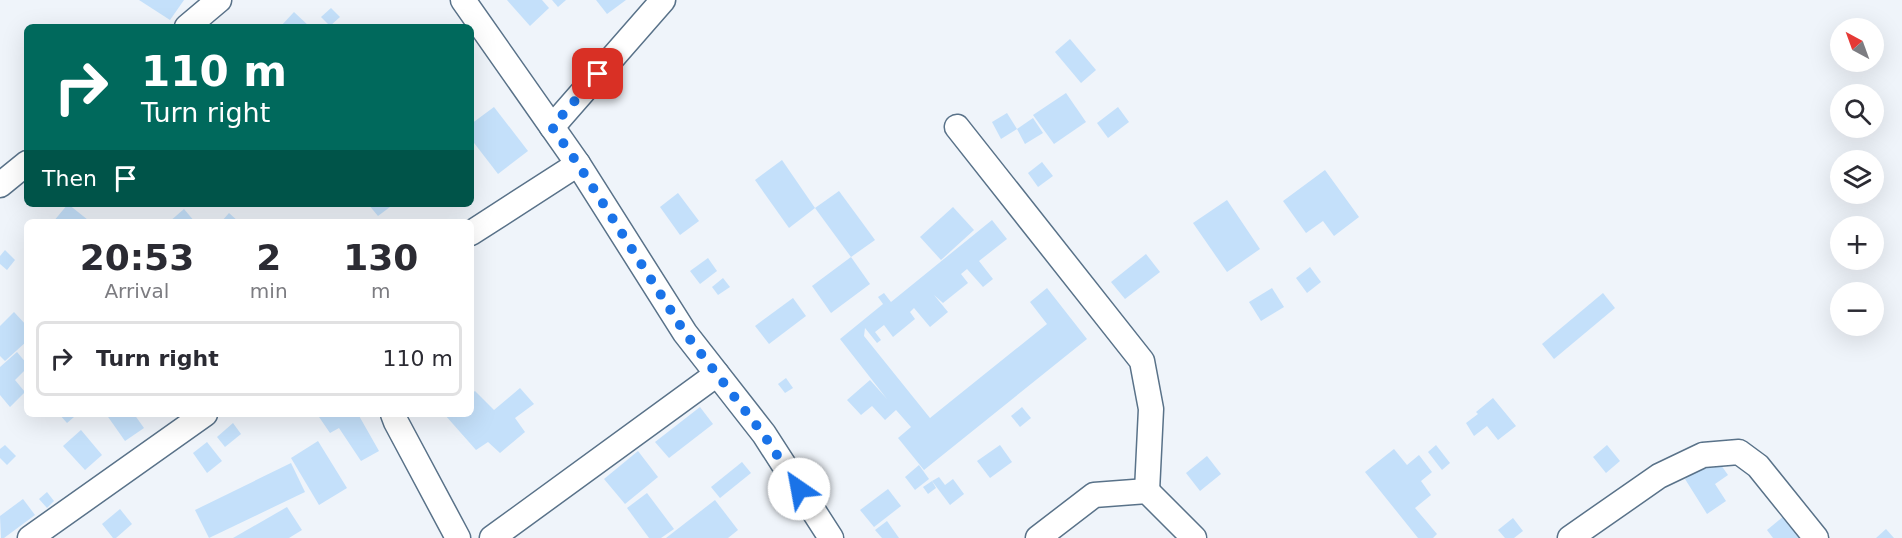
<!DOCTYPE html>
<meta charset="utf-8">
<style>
:root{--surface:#fff;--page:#f7f7f7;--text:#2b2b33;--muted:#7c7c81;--line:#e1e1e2}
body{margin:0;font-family:"DejaVu Sans",sans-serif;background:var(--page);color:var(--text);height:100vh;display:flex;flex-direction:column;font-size:22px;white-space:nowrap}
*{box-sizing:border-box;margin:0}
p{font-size:20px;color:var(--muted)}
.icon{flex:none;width:33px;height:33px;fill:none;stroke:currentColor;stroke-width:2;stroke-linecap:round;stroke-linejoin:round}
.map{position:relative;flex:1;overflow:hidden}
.drawer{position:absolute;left:24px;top:219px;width:450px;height:198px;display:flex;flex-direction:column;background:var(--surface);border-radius:9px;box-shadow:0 6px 24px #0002}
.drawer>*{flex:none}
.banner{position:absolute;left:24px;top:24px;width:450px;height:183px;border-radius:9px;box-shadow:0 6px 24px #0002;background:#00695c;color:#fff;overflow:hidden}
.needle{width:39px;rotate:319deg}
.fabs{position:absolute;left:1830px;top:18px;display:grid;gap:12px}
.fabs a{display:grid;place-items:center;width:54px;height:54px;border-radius:50%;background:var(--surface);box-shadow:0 6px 24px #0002;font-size:30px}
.pin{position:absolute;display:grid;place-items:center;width:51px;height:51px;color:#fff;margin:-26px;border-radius:12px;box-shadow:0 3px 9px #0006}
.me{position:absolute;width:66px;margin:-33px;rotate:327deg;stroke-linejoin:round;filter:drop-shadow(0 0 4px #0008)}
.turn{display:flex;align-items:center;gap:21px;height:126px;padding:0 18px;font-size:27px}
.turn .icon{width:78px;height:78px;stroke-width:2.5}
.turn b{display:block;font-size:42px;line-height:51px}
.then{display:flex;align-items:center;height:57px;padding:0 18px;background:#0003;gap:12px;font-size:22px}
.eta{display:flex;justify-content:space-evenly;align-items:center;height:102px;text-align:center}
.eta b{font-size:36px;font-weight:800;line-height:42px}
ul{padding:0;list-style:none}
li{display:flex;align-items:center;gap:18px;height:75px;margin:0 12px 9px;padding:0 6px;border:3px solid var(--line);border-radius:9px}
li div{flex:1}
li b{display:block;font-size:22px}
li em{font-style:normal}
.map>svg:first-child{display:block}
</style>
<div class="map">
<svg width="1902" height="538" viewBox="0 0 1902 538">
<rect width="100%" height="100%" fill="#eff4fa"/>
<g fill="#c4e0fa">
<path d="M139,0h45l-14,20z"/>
<path d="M507,0h35l7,8 -19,18z"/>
<path d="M552,0h14l-8,7z"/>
<path d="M596,0h30l-19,14z"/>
<path d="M331,8l9,9 -10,9 -9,-9z"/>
<path d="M294,12l16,15h-30z"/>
<path d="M1070,39l26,31 -15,13 -26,-31z"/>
<path d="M1066,93l20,29 -32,22 -21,-29z"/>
<path d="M494,107l34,44 -30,23 -27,-35v-15z"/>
<path d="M1118,107l11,15 -21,16 -11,-15z"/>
<path d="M1007,113l10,16 -16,10 -9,-17z"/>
<path d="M1033,118l10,15 -18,11 -8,-15z"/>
<path d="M782,160l33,48 -26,20 -34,-48z"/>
<path d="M1042,162l11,14 -15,11 -10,-14z"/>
<path d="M1325,170l34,47 -25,19 -11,-15 -17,12 -23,-32z"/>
<path d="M839,191l36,49 -24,17 -36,-49z"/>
<path d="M678,193l21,28 -19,14 -20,-28z"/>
<path d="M1227,200l33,49 -33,23 -34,-49z"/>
<path d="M68,204l20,16 -2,2h-33z"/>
<path d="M368,204h26l-16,12z"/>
<path d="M953,207l21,23 -33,30 -21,-23z"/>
<path d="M184,209l11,13h-26z"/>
<path d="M229,213l10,9h-18z"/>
<path d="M992,220l15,19 -28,22 14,18 -10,8 -16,-18 -6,5 7,9 -25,20 -9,-8 14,17 -18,15 -16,-19 -4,4 5,7 -22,18 -9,-12 -9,7 6,8 -4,3 -12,-15 -1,8 66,82 117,-94 -17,-22 17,-14 40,51 -163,131 -26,-32 13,-11 -15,-17 -11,10 -13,-14 -11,9 -14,-15 23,-20 17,19 -47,-60 43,-35 -5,-7 6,-4 7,9z"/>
<path d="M5,250l10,10 -8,10 -7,-6v-8z"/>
<path d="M1146,254l14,18 -35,27 -14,-17z"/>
<path d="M851,257l19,27 -39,29 -19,-27z"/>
<path d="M708,258l9,13 -17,13 -10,-13z"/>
<path d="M1310,267l11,15 -14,11 -11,-15z"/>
<path d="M723,278l7,9 -12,8 -6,-8z"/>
<path d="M1272,288l12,19 -23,14 -12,-19z"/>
<path d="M1603,293l12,15 -61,51 -12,-15z"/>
<path d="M793,298l13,18 -37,28 -14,-18z"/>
<path d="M14,312l13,14v15l-22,20 -5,-5v-30z"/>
<path d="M17,352l10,12v4l-12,12 10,12 -15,15 -10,-12v-28z"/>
<path d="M786,378l7,10 -8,5 -7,-9z"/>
<path d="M520,388l14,16 -19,14 10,14 -25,21 -12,-11 -12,8 -31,-35 26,-1v-20l4,-3 19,19z"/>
<path d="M1493,398l23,28 -18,14 -11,-14 -13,10 -8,-13 12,-9 -2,-2z"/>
<path d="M700,407l13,17 -44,34 -14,-16z"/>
<path d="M1022,407l9,11 -11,9 -9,-11z"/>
<path d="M59,414h12l3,3 -7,6z"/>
<path d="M106,414h28l10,14 -19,13z"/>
<path d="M317,414h41l21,37 -18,10 -22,-33 -9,5z"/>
<path d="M233,423l8,11 -16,13 -8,-10z"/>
<path d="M81,430l21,25 -17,15 -22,-24z"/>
<path d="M318,441l29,47 -28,17 -28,-47z"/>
<path d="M207,442l15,19 -15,12 -14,-20z"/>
<path d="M5,445l11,11 -9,9 -7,-7v-9z"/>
<path d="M1000,445l12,17 -22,16 -13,-17z"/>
<path d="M1436,445l14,18 -8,7 -14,-18z"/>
<path d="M1607,445l13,16 -14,12 -13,-16z"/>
<path d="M1394,449l13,16 12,-10 13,17 -11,9 10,14 -16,13 22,26 -4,4h-15l-53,-66z"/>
<path d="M638,451l20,26 -33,27 -21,-25z"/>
<path d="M1207,456l14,18 -21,17 -14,-18z"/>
<path d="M1716,458l12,17 -13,9 11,17 -19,13 -22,-35z"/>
<path d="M742,462l9,11 -31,25 -9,-11z"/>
<path d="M291,463l14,29 -96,46 -14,-28z"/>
<path d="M919,465l10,14 -14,11 -10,-13z"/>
<path d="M939,477l6,8 8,-6 11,15 -14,11 -18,-24z"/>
<path d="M932,481l4,7 -8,6 -5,-7z"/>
<path d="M888,489l13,17 -27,21 -14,-17z"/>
<path d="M47,492l7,9 -7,7 -8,-9z"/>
<path d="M647,493l27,36 -13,9h-12l-22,-30z"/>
<path d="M23,499l12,16 -31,23h-3l-1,-22z"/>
<path d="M715,500l23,30 -10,8h-62z"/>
<path d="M287,507l15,23 -13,8h-56z"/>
<path d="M120,509l12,15 -16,14h-3l-11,-14z"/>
<path d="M1784,516l17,22h-28l-6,-8z"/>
<path d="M1513,518l10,13 -9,7h-9l-7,-8z"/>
<path d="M887,521l12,17h-17l-7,-8z"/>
<path d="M1886,529l8,9h-18z"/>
</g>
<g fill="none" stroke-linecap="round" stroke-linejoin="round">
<defs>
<g id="minor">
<path d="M463,0l115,164 107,169 79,101 67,104"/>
<path d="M187,27l32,-27"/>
<path d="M552,127l111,-127"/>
<path d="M957,127l185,234 9,48 -4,82"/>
<path d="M0,185l27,-22"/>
<path d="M471,233l107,-69"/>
<path d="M393,414l3,8 62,116"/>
<path d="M30,538l175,-124"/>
<path d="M492,538l225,-164"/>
<path d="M1038,538l56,-43 53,-4 47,47"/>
<path d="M1570,538l89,-62 44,-21 36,-3 19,14 58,72"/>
</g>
</defs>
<use href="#minor" stroke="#597289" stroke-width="27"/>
<use href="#minor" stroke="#fff" stroke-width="24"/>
</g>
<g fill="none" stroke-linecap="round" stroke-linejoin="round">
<path stroke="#1a73e8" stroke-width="10" stroke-dasharray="0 18" d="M598,74l-46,53 26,37 107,169 79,102 35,54"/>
</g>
</svg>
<div class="fabs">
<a><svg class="needle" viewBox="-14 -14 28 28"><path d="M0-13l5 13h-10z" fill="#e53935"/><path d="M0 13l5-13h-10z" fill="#7c7c81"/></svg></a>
<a><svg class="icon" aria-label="search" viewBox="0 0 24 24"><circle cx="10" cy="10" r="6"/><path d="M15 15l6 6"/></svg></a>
<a><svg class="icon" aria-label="layers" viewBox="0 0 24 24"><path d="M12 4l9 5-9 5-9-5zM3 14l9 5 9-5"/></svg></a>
<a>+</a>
<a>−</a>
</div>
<div class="pin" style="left:598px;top:74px;background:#d93025"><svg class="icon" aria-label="arrive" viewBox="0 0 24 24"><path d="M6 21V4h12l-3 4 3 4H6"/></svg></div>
<svg class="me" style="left:799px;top:489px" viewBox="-20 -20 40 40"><circle r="19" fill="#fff"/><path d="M0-13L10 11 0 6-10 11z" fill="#1a73e8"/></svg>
<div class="banner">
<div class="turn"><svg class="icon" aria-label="right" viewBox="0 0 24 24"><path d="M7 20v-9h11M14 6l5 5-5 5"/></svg><div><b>110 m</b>Turn right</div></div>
<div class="then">Then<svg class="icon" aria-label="arrive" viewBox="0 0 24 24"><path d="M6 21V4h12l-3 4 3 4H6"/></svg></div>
</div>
<section class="drawer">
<div class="eta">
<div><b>20:53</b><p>Arrival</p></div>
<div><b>2</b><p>min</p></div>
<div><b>130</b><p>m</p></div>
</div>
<ul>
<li><svg class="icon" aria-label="right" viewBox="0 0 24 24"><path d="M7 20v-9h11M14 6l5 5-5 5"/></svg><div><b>Turn right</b></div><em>110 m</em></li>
</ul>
</section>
</div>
